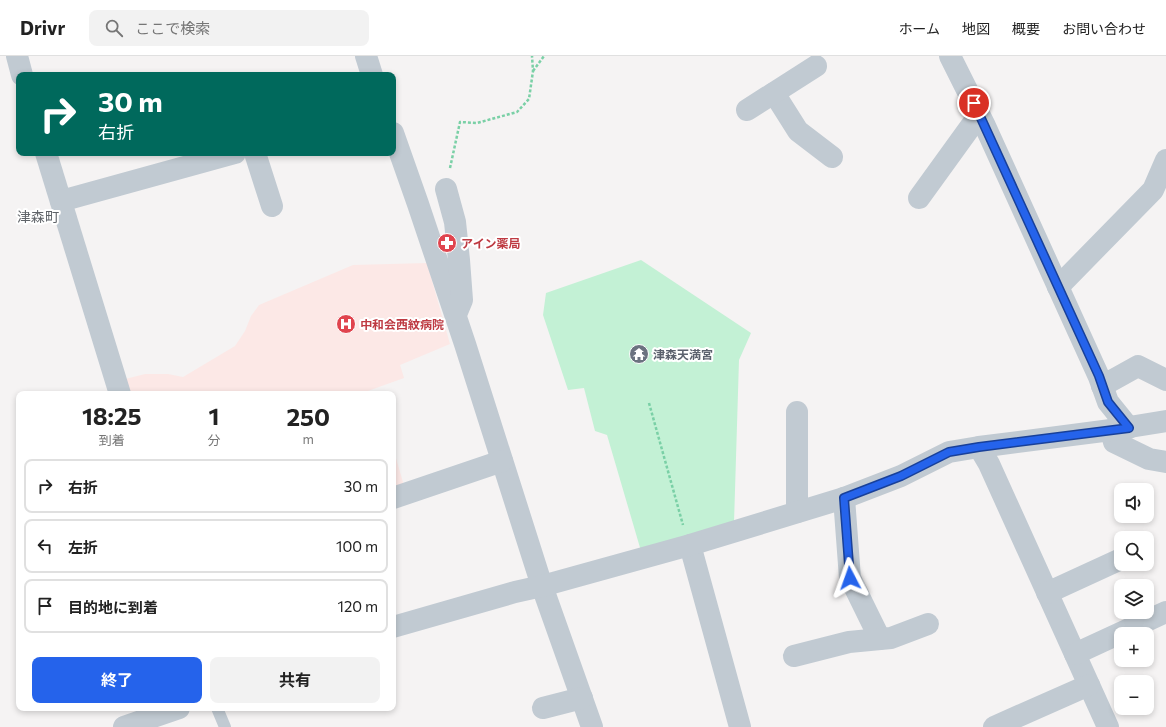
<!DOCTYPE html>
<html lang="ja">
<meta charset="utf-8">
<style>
:root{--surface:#fff;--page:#f2f2f2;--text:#222;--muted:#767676;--line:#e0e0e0;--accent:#2563eb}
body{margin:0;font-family:Commissioner,"Noto Sans JP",sans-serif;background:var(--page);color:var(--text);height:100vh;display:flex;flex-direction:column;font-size:15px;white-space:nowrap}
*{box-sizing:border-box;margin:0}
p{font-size:13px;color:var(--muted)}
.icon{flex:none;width:22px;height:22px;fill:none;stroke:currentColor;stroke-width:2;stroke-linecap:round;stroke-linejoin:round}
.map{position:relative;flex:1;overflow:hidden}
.sheet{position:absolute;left:16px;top:335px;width:380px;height:320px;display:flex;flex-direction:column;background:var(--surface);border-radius:8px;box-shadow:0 2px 6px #0003}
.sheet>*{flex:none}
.hud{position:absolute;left:16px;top:16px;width:380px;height:84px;border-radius:8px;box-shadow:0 2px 6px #0003;background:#00695c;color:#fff;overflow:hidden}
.buttons{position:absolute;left:1114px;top:427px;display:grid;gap:8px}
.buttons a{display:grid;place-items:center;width:40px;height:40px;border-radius:8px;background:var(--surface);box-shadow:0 2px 6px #0003;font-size:20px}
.pin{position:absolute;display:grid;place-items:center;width:34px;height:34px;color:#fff;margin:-17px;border:2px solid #fff;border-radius:50%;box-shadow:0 1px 4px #0007}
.me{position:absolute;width:44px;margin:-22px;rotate:356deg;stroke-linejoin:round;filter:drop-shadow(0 0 3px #0008)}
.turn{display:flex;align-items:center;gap:14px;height:84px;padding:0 16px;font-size:18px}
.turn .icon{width:52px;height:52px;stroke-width:2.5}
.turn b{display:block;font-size:28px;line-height:34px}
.eta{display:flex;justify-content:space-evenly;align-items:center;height:68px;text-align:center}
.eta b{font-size:24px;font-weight:700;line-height:28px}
.button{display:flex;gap:8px;margin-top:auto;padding:8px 16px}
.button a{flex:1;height:46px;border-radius:8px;background:var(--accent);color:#fff;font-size:16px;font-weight:700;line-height:46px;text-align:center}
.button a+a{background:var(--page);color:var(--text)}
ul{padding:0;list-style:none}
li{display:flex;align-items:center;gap:12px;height:54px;margin:0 8px 6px;padding:0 8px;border:2px solid var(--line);border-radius:8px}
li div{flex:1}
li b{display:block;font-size:15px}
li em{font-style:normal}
header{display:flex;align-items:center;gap:24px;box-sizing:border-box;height:56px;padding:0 20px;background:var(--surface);border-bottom:1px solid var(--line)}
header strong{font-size:19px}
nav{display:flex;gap:22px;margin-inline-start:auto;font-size:14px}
.search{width:280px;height:36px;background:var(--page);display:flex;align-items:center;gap:10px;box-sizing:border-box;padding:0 14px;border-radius:8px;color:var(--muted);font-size:15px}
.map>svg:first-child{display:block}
</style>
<header>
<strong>Drivr</strong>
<div class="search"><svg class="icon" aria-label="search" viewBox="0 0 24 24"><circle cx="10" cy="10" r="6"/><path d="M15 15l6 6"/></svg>ここで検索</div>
<nav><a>ホーム</a><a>地図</a><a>概要</a><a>お問い合わせ</a></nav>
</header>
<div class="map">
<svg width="1166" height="671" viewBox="0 0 1166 671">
<rect width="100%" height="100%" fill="#f5f3f3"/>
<g fill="#fce8e6">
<path d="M427,207l23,81 -50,21 4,13 -39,14v2h-236l-4,-15 20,-5h23l15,3 52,-31 10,-15 6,-15 8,-11 94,-40z"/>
<path d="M393,392l12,41 -12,4z"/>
</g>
<path fill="#c3f1d5" d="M641,204l110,73 -12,27 -5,163 -93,28 -34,-116 -12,-4 -11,-43 -16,2 -25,-75 3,-22z"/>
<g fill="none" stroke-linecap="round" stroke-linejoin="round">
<g stroke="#7ad0a6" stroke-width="2.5" stroke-dasharray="3 2" stroke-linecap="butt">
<path d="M533,15l11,-15"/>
<path d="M450,112l10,-46 17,1 40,-11 12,-13 4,-28 -1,-15"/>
<path d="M649,347l34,122"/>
</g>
<path stroke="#c1cad2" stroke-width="12" d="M217,652l8,19"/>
<g stroke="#c1cad2" stroke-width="22">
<path d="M17,0l5,19"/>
<path d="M366,0l6,19"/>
<path d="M950,0l35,70 114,251 9,25 21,26"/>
<path d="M774,37l24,38 34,26"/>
<path d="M747,54l69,-44"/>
<path d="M393,77l25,71 47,140 77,242 50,141"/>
<path d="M46,97l74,241"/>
<path d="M255,97l17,53"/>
<path d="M446,133l9,33 4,38 3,40 -5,12"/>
<path d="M919,142l60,-83"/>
<path d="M61,145l174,-48"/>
<path d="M1058,231l95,-97 13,-30"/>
<path d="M1102,330l36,-20 28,14"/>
<path d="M797,356v100"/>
<path d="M1111,374l3,12 35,17 17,3"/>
<path d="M979,391l10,17 119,263"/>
<path d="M393,442l109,-37"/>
<path d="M844,442l6,80 30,61"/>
<path d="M690,489l50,182"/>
<path d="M1047,537l74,-34"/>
<path d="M393,571l122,-35 27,-6 148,-41 154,-47 57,-22 48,-24 30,-5 132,-17 55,-9"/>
<path d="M1075,598l91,-42"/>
<path d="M794,600l55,-14 42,-4 37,-14"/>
<path d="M543,652l39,-10"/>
<path d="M124,671l55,-19"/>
<path d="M994,671l95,-42"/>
</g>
</g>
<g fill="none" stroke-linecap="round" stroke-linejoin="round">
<defs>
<path id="route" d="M850,522l-6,-80 57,-22 48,-24 30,-5 150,-19 -21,-26 -9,-26 -125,-273"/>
</defs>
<use href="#route" stroke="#184099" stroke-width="10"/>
<use href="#route" stroke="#2563eb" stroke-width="7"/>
</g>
<defs>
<symbol id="pharmacy-disc" viewBox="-11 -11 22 22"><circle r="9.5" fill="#e0444e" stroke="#fff"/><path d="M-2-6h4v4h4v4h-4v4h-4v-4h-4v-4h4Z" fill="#fff"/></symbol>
<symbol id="hospital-disc" viewBox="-11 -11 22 22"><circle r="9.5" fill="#e0444e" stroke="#fff"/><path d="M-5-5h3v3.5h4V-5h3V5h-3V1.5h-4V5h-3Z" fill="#fff"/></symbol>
<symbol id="temple-disc" viewBox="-11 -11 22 22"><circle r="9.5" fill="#6b7280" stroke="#fff"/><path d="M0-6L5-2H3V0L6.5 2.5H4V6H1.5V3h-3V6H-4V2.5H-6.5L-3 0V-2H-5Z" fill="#fff"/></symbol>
</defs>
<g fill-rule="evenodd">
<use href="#pharmacy-disc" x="436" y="176" width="22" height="22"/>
<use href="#hospital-disc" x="335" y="257" width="22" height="22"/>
<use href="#temple-disc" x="628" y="287" width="22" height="22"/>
</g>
<g text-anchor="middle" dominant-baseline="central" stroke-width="4" stroke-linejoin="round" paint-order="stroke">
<g font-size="12" font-weight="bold" fill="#be3a42" stroke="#fff" text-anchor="start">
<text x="461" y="187">アイン薬局</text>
<text x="360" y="268">中和会西紋病院</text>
</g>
<g font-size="12" font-weight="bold" fill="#5b616d" stroke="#fff" text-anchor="start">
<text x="653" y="298">津森天満宮</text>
</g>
<g font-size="14" fill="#5f6368" stroke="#fff">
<text x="38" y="160">津森町</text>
</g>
</g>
</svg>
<div class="buttons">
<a><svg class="icon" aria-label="sound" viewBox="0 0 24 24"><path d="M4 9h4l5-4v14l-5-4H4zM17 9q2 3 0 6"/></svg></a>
<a><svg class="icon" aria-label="search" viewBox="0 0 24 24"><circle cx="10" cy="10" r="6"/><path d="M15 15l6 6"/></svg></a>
<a><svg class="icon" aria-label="layers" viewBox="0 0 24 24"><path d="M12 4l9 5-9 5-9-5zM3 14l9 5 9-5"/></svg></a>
<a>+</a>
<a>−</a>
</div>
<div class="pin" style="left:974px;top:47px;background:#d93025"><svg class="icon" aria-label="arrive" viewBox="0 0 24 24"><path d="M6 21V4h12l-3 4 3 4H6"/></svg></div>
<svg class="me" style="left:850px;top:522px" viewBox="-20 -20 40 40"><path d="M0-17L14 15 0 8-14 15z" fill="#2563eb" stroke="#fff" stroke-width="4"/></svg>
<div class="hud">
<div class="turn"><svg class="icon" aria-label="right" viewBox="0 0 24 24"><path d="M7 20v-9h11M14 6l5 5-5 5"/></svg><div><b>30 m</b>右折</div></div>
</div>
<section class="sheet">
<div class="eta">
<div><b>18:25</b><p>到着</p></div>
<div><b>1</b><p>分</p></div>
<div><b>250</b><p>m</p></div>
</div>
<ul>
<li><svg class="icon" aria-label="right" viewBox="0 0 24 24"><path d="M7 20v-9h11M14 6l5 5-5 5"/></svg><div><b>右折</b></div><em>30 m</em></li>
<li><svg class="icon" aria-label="left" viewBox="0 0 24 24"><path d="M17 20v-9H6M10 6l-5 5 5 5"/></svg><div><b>左折</b></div><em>100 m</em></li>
<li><svg class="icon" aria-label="arrive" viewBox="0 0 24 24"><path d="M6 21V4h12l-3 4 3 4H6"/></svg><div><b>目的地に到着</b></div><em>120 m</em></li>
</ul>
<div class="button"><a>終了</a><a>共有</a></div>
</section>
</div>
